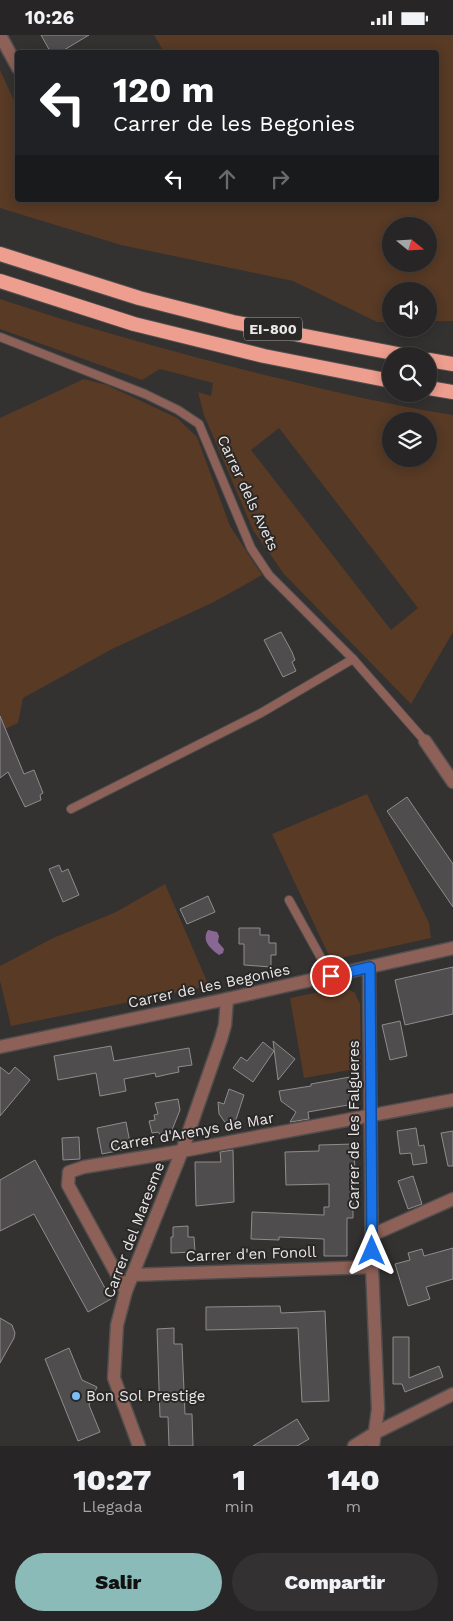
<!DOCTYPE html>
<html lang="es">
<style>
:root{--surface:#272525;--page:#333132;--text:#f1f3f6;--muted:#a4a5a7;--line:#434242;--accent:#8bbbb9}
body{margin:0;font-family:"Work Sans",sans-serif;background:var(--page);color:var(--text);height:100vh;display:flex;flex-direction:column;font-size:19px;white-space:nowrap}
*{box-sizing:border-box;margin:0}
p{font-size:16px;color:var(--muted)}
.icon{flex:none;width:28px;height:28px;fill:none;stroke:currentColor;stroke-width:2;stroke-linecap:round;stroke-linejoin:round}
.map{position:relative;height:1411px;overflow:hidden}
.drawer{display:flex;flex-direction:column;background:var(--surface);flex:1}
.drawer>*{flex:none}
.guide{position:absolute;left:15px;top:15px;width:424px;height:152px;border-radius:5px;box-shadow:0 2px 12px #0003,0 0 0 1px var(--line);background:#202124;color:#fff;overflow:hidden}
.needle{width:32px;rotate:108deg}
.controls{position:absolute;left:382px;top:182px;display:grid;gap:10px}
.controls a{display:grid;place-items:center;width:55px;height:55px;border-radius:50%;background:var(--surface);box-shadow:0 2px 12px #0003,0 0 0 1px var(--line);font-size:25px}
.pin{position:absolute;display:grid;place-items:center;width:42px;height:42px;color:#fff;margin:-21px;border:2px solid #fff;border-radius:50%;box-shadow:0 1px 5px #0007}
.me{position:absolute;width:55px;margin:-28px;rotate:0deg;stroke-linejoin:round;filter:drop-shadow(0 0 4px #0008)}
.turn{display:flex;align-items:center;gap:18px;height:105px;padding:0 15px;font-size:22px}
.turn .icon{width:65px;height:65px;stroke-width:2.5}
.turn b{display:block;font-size:35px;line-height:42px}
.lanes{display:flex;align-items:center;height:48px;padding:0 15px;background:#0003;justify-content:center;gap:25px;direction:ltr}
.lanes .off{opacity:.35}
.eta{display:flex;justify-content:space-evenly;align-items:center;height:85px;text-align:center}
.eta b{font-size:30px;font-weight:800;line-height:35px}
.action{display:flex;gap:10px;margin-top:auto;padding:10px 15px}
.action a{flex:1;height:58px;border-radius:30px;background:var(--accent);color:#111;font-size:20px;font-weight:800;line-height:58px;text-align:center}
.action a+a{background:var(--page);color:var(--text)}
.status{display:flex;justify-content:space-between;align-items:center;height:35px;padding:0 25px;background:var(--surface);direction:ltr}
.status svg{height:14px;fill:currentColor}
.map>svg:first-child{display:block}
</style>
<div class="status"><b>10:26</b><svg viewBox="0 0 49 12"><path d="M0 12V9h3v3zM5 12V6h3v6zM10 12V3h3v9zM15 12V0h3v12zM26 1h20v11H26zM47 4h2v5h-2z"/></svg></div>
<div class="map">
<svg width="453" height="1411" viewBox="0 0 453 1411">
<rect width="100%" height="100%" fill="#343131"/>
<g fill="#583a25" fill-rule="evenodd">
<path d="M154,0h299v286h-24v-30h-38v31h-14l-84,-41 -172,-36 -121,-37v-138l17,37 1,93h418v-147l-272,-1zM429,191v38h-38v-38z"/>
<path d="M0,264c92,31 187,57 282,80 57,14 113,27 171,36v217l-42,72 -127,-130 -31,-44 -49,-115 -6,-23 13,4 2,-13 -53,-14 -18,11 -142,-51zM391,386h38v38h-38zM279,393l139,180 -27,22 -140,-180z"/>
<path d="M84,344l23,6 70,33 20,19 33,89 32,49 -48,27 -102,47 -89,49 -5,25 -15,7 -3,-5v-307z"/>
<path d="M367,759l62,129 2,15 -100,22 -59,-126z"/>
<path d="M165,849l44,102 -198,40 -11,-45v-15l53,-28 63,-26z"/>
<path d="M344,952l11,6 5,11 1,64 -57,10 -14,-80z"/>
</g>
<path fill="#896793" d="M208,895l9,2 2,4 -1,6 6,7 -1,4 -4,2c-8,-6 -18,-14 -11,-25z"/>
<g fill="#504d4f" stroke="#8f8c8e">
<path d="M41,0h48l-30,18h-8z"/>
<path d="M281,597l11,20 3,8 -3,2 4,9 -13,6 -19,-37z"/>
<path d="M0,681l24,58 10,-4 9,23 -3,2 1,5 -16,7 -17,-35 -8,6z"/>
<path d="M407,762l46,67v43l-66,-96z"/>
<path d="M59,830l3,7 6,-3 11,26 -16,7 -14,-33z"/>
<path d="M208,861l7,16 -28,12 -7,-15z"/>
<path d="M239,893h21v7h9v8h7v12h-5v12l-27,-2v-21h-5z"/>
<path d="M453,932v47l-48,11 -10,-45z"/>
<path d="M400,986l7,35 -17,4 -8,-35z"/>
<path d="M273,1006l22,18 -17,21z"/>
<path d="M263,1007l11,9 -21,31 -20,-14 8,-11 6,4z"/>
<path d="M111,1011l3,15 75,-13 3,17 -14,2 1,5 -10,2 -13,3 -1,-4 -31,6 2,12 -26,5 -4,-23 -38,7 -4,-24z"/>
<path d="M0,1032l9,7 6,-7 15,13 -30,36z"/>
<path d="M350,1042l4,27 -46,8 1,7 -19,3 6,-10 -15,-11 -2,-10 32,-5v-2z"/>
<path d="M229,1054l15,6 -12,37 -13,-18 -1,-12 6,2z"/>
<path d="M178,1064l2,11 -10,25 -6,4 -6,-7 -6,1 -3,-12 6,-1 -1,-5 4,-1 -3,-11z"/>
<path d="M126,1087l5,26 -29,6 -5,-26z"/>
<path d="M416,1093l3,18 5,-1 3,18 -14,2 -2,-12 -11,1 -3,-23z"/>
<path d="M453,1096v35h-5l-7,-33z"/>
<path d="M79,1102l1,22 -17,1 -1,-22z"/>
<path d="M354,1109l1,30h-2v44h-6v38h-23v-17l-45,-2v3l-28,-1 1,-27 72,3v-8h5v-23l-43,1 -1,-33 34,-1v-6z"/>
<path d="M233,1115l1,52 -38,4 -1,-44h26l-1,-10z"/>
<path d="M35,1125l76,139 -23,13 -54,-98 -34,17v-51z"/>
<path d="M413,1141l9,28 -14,5 -10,-28z"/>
<path d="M188,1191v11h6l1,15 -24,1v-16h2v-10z"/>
<path d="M453,1213v31l-27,8 4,12 -22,7 -13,-42 15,-4 -2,-7 14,-4 2,7z"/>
<path d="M280,1271l1,7 44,-2 4,90 -27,1 -4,-74 -92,2v-23z"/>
<path d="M0,1283l12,7 3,8 -1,5 -14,25z"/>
<path d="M174,1293v16h8l3,70h7l1,32h-24l-1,-29h-8l-3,-88z"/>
<path d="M393,1302h16v41l30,-12 4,11 -38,15 -3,-8h-9z"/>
<path d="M69,1313l13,32 15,7 -8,18 11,27 -22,9 -33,-82z"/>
<path d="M297,1384l12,20 -12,7h-44z"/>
</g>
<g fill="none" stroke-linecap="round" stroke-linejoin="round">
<defs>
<g id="service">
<path d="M0,302l145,57 33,16 21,14 52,124 18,27 84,84 72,82"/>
<path d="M71,774l190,-96 92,-54"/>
<path d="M289,865l42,76"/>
</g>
<g id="minor">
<path d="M0,0l18,33"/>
<path d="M425,706l28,41"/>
<path d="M369,932l3,300 6,142 -5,37"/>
<path d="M372,1200l81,-36"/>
<path d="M132,1240l240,-8"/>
<path d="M126,1256l-58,-106 1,-13 15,-5 98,-16 271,-51"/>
<path d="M139,1411l-25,-68 3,-53 9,-34 56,-140 39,-112 4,-14 2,-26"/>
<path d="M354,1411l21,-13 78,-39"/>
</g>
<path id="tertiary" d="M0,1012l227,-48 226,-51"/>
<g id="trunk">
<path d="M0,219l139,44 94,24 175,34"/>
<path d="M0,246l134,43 130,32 127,25"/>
<path d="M429,325l24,4"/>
<path d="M429,353l24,4"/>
</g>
</defs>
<use href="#service" stroke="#514e4e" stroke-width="10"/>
<use href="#minor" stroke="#514e4e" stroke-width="15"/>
<use href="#tertiary" stroke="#514e4e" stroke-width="15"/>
<use href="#trunk" stroke="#514e4e" stroke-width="16"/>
<use href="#service" stroke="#8e6158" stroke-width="8"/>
<use href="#minor" stroke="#8e6158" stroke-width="12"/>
<use href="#tertiary" stroke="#8e6158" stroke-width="12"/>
<use href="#trunk" stroke="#ed9e8e" stroke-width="14"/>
</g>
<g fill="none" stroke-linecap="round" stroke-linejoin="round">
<defs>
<path id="route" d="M331,941l39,-9 2,284"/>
</defs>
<use href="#route" stroke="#114b97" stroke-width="12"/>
<use href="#route" stroke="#1a73e8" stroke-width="9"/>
</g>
<circle fill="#7abff8" stroke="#2a2727" stroke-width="2" cx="76" cy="1361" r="5"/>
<g text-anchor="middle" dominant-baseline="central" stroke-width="4" stroke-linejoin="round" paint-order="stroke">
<rect fill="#2a2727" stroke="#b0adad" stroke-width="1" x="244" y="282.5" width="58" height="23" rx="4"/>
<g font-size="14" font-weight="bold" fill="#e9e7e7">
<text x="273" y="294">EI-800</text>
</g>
<g font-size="15" fill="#e9e7e7" stroke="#2a2727">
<text transform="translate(248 458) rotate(65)">Carrer dels Avets</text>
<text transform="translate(209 951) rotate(-12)">Carrer de les Begonies</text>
<text transform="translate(354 1090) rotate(-90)">Carrer de les Falgueres</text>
<text transform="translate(192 1097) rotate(-10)">Carrer d'Arenys de Mar</text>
<text transform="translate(134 1195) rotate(-69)">Carrer del Maresme</text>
<text transform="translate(251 1219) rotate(-2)">Carrer d'en Fonoll</text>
</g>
<g font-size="15" fill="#e9e7e7" stroke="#2a2727" text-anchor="start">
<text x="86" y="1361">Bon Sol Prestige</text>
</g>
</g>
</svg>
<div class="controls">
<a><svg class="needle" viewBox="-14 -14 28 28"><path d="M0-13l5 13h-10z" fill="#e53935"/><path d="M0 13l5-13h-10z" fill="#a4a5a7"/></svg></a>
<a><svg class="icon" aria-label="sound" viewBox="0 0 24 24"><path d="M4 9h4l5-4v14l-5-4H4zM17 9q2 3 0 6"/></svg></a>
<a><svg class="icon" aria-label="search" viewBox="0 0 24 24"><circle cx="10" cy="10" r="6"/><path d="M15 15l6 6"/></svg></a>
<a><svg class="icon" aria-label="layers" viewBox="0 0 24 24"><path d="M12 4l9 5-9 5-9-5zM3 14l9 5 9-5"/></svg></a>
</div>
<div class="pin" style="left:331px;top:941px;background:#d93025"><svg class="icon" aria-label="arrive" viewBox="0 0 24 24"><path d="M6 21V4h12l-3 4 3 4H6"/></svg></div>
<svg class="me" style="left:372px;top:1216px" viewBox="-20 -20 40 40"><path d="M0-17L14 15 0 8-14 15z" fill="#1a73e8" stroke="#fff" stroke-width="4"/></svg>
<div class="guide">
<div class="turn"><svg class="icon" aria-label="left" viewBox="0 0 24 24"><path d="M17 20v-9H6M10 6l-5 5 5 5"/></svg><div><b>120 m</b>Carrer de les Begonies</div></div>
<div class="lanes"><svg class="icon" aria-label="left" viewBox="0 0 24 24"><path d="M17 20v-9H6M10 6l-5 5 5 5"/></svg><svg class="icon off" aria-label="ahead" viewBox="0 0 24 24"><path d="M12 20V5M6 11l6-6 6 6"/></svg><svg class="icon off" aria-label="right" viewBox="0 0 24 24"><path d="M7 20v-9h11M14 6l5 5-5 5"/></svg></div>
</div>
</div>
<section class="drawer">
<div class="eta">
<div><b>10:27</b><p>Llegada</p></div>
<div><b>1</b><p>min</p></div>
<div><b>140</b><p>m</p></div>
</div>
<div class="action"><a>Salir</a><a>Compartir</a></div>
</section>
